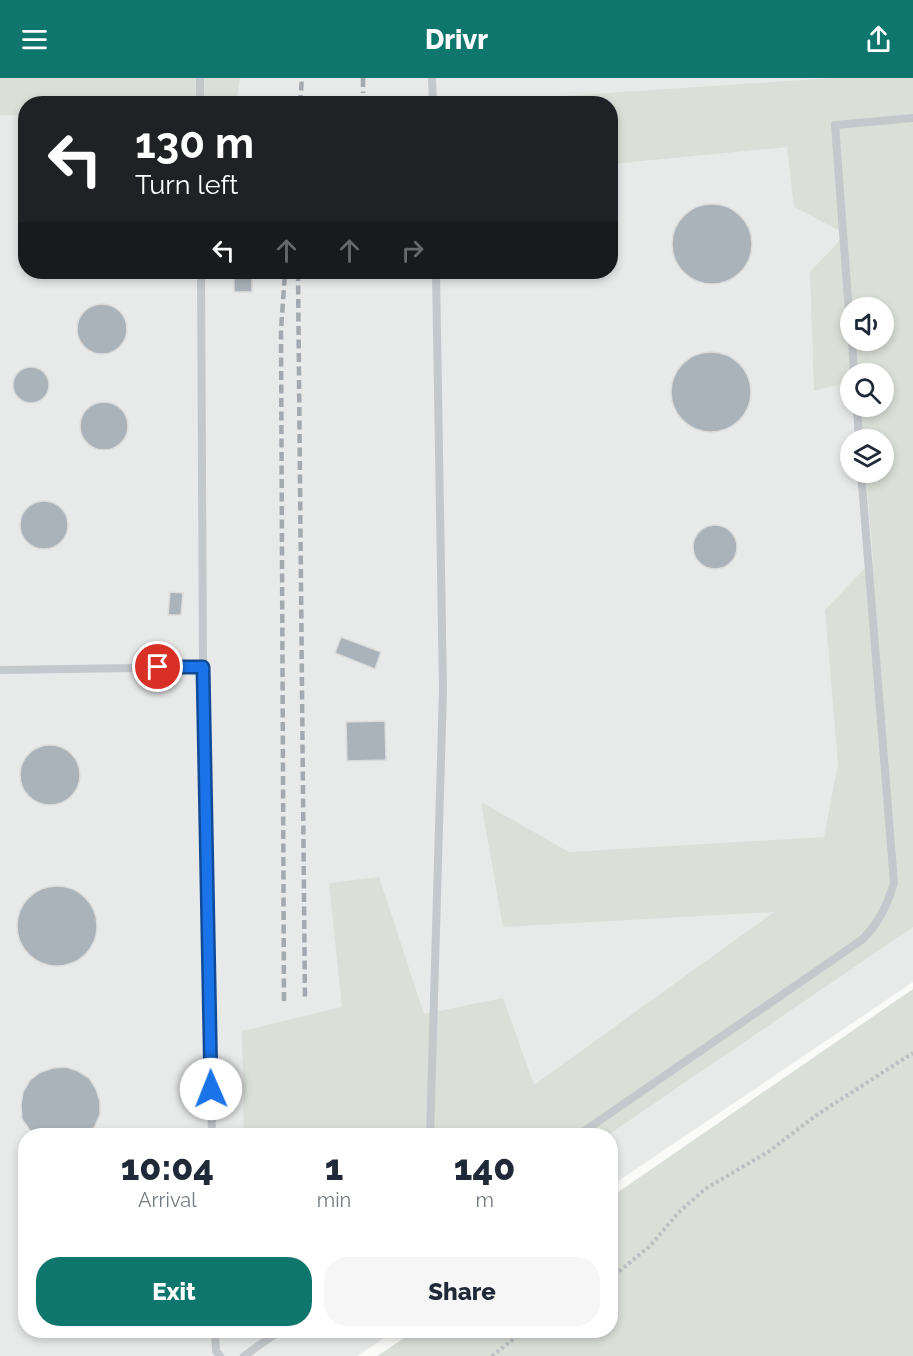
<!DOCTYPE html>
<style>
:root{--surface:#fff;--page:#f6f6f7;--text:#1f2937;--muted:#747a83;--accent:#0f766e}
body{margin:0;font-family:Raleway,sans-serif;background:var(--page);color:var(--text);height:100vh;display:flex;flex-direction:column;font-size:22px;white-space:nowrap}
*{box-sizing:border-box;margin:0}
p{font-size:20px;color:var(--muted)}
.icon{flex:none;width:33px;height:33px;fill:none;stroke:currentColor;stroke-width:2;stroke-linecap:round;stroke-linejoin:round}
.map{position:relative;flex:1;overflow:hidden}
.panel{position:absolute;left:18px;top:1050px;width:600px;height:210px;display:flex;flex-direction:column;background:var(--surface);border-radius:24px;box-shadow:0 3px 9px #0003}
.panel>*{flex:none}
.hud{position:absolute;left:18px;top:18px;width:600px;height:183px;border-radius:24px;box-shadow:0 3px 9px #0003;background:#202124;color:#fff;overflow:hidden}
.fabs{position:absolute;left:840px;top:219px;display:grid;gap:12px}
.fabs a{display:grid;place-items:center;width:54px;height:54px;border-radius:50%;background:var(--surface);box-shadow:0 3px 9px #0003;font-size:30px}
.pin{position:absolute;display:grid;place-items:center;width:51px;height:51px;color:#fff;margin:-26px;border:3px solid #fff;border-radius:50%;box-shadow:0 2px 6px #0007}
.me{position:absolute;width:66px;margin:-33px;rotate:359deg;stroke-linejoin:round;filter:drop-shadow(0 0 4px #0008)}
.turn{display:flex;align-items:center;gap:21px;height:126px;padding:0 18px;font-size:27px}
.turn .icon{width:78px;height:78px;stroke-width:2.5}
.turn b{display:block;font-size:42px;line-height:51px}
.lanes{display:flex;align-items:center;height:57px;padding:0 18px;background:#0003;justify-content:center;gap:30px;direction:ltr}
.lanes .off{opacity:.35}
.eta{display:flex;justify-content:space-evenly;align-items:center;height:102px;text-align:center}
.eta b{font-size:36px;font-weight:800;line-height:42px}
.button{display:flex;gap:12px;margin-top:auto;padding:12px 18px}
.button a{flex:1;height:69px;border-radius:24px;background:var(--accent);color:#fff;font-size:24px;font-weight:800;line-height:69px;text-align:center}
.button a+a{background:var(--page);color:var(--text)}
header{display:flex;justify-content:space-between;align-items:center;height:78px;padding:0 18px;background:var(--accent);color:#fff;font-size:27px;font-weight:800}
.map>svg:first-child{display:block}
</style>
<header><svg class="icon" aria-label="menu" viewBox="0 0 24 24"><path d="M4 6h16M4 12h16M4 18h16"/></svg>Drivr<svg class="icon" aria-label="share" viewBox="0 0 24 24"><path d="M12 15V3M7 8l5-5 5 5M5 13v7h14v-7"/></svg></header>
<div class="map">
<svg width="913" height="1278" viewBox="0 0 913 1278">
<rect width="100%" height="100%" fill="#fafaf8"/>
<path fill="#e8e9e9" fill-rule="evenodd" d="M0,0h913v904l-302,204 -1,-50h-584v194l369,1 -38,25h-357zM26,26h584v168h-584zM850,230h34v32h-34zM850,296h34v32h-34zM850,362h34v32h-34z"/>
<g fill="#dadfd7" fill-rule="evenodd">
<path d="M0,0h240l-4,25 -210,1 -1,11h-25z"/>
<path d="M833,0h80v849l-305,208h-364l-2,-104 100,-24 -13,-124 50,-6 45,137 79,-16 31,87 240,-173 -271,15 -22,-125 88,50 255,-15 14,-73 -13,-154 48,-50 -7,-87 18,-1v-32l-21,-1 -3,-32 24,-1v-32h-34v8l-36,9 -4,-119 36,-38 -52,-27 -7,-60 -176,17 -1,-60h-106l-1,-4zM850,230h34v32h-34z"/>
<path d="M913,911v367h-536l38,-25 195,-1 1,-133z"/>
</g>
<g fill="#aab3b9" stroke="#dcdcda" stroke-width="1.5">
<circle cx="712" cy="166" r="40"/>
<path d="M25,140h1v30l-6,-14z"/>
<rect x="234" y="194" width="18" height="20"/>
<circle cx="102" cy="251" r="25"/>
<circle cx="711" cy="314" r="40"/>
<circle cx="31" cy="307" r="18"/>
<circle cx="104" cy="348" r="24"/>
<circle cx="44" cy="447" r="24"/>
<circle cx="715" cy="469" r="22"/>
<path d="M170,514l13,1 -2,22h-13z"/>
<path d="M341,559l40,15 -6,17 -40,-16z"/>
<path d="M385,643l1,39 -39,1 -1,-39z"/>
<circle cx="50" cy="697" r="30"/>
<circle cx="57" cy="848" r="40"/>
<path d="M66,989l12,4 11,7 7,11 4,12v13l-5,12 -7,10h-54l-12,-17 -1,-14 2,-13 7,-12 11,-8 12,-4z"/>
</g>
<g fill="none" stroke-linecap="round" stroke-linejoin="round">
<g stroke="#bbbfc2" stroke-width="4" stroke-dasharray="3 3" stroke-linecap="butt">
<path d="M610,1201l40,-33 28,-33 27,-24 63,-37 50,-38 95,-61"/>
<path d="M492,1278l33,-26"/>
</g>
<g stroke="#c3c8cc" stroke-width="8">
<path d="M200,0v26"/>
<path d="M432,0l1,26"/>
<path d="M850,248l-15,-201 78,-7"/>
<path d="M852,262l2,34"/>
<path d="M857,328l2,34"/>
<path d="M203,589l9,469"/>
<path d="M0,592l203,-3 -2,-395"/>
<path d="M430,1058l13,-446 -7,-418"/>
<path d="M577,1058l286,-197c16,-17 24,-33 31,-56l-33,-411"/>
<path d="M215,1252l1,21 4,5"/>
<path d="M244,1278l37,-26"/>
</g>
<g stroke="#a2aab0" stroke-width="4.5" stroke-dasharray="9 4.5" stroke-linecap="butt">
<path d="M363,0v15"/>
<path d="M300,26l2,-26"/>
<path d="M298,194l7,729"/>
<path d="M284,923l-3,-671 4,-58"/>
</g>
</g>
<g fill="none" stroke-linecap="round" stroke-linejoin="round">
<defs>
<path id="route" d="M158,589h45l8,422"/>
</defs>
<use href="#route" stroke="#114b97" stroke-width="15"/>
<use href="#route" stroke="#1a73e8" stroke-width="10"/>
</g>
</svg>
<div class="fabs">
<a><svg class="icon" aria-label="sound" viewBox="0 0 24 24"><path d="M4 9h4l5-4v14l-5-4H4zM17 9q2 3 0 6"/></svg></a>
<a><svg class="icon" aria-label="search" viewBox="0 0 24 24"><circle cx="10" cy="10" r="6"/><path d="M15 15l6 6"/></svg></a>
<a><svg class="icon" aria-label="layers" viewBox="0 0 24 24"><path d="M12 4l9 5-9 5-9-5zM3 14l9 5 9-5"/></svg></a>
</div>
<div class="pin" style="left:158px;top:589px;background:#d93025"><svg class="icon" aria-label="arrive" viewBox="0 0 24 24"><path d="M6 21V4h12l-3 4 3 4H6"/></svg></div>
<svg class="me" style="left:211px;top:1011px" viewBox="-20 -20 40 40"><circle r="19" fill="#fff"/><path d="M0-13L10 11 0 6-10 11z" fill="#1a73e8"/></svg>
<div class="hud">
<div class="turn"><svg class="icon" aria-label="left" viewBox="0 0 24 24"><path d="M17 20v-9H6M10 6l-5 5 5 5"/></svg><div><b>130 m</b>Turn left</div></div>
<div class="lanes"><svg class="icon" aria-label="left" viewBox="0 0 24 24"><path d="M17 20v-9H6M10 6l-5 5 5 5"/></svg><svg class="icon off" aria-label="ahead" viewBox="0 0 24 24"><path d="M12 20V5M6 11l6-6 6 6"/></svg><svg class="icon off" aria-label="ahead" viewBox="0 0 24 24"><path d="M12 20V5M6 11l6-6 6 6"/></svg><svg class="icon off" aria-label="right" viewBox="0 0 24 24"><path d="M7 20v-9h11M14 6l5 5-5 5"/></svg></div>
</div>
<section class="panel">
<div class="eta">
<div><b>10:04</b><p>Arrival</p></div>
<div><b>1</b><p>min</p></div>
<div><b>140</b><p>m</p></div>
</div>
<div class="button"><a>Exit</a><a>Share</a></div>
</section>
</div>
